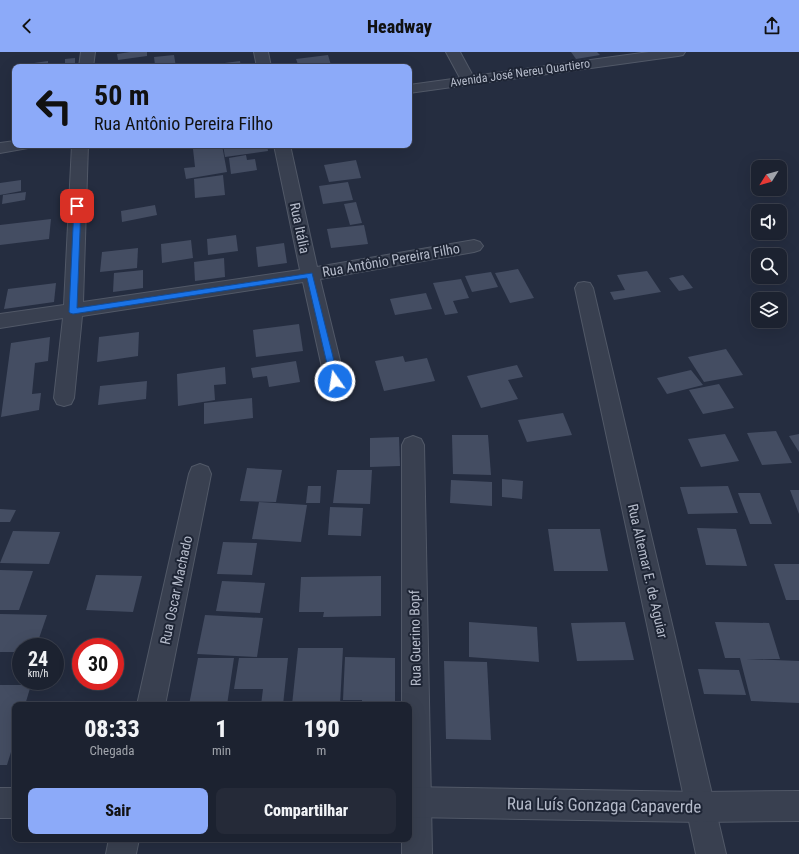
<!DOCTYPE html>
<html lang="pt">
<meta charset="utf-8">
<style>
:root{--surface:#1c2230;--page:#252a38;--text:#f1f3f6;--muted:#a0a4ab;--line:#3a3f4c;--accent:#8caaf9}
body{margin:0;font-family:"Roboto Condensed",sans-serif;background:var(--page);color:var(--text);height:100vh;display:flex;flex-direction:column;font-size:15px;white-space:nowrap}
*{box-sizing:border-box;margin:0}
p{font-size:13px;color:var(--muted)}
.icon{flex:none;width:22px;height:22px;fill:none;stroke:currentColor;stroke-width:2;stroke-linecap:round;stroke-linejoin:round}
.map{position:relative;flex:1;overflow:hidden}
.sheet{position:absolute;left:12px;top:650px;width:400px;height:140px;display:flex;flex-direction:column;background:var(--surface);border-radius:8px;box-shadow:0 4px 16px #0002,0 0 0 1px var(--line)}
.sheet>*{flex:none}
.guide{position:absolute;left:12px;top:12px;width:400px;height:84px;border-radius:8px;box-shadow:0 4px 16px #0002,0 0 0 1px var(--line);background:#8caaf9;color:#111;overflow:hidden}
.needle{width:26px;rotate:233deg}
.tools{position:absolute;left:751px;top:108px;display:grid;gap:8px}
.tools a{display:grid;place-items:center;width:36px;height:36px;border-radius:8px;background:var(--surface);box-shadow:0 4px 16px #0002,0 0 0 1px var(--line);font-size:20px}
.speed{position:absolute;left:12px;top:586px;display:flex;gap:8px;font-size:20px;font-weight:700;text-align:center}
.speed>*{display:grid;place-content:center;width:52px;height:52px;border-radius:50%;background:var(--surface);box-shadow:0 4px 16px #0002,0 0 0 1px var(--line);line-height:1}
.speed small{font-size:10px;font-weight:400}
.speed .limit{border:6px solid #d22;background:#fff;color:#111}
.pin{position:absolute;display:grid;place-items:center;width:34px;height:34px;color:#fff;margin:-17px;border-radius:8px;box-shadow:0 2px 6px #0006}
.me{position:absolute;width:44px;margin:-22px;rotate:347deg;stroke-linejoin:round;filter:drop-shadow(0 0 3px #0008)}
.turn{display:flex;align-items:center;gap:14px;height:84px;padding:0 16px;font-size:18px}
.turn .icon{width:52px;height:52px;stroke-width:2.5}
.turn b{display:block;font-size:28px;line-height:34px}
.eta{display:flex;justify-content:space-evenly;align-items:center;height:68px;text-align:center}
.eta b{font-size:24px;font-weight:800;line-height:28px}
.cta{display:flex;gap:8px;margin-top:auto;padding:8px 16px}
.cta a{flex:1;height:46px;border-radius:8px;background:var(--accent);color:#111;font-size:16px;font-weight:800;line-height:46px;text-align:center}
.cta a+a{background:var(--page);color:var(--text)}
header{display:flex;justify-content:space-between;align-items:center;height:52px;padding:0 16px;background:var(--accent);color:#111;font-size:18px;font-weight:800}
.map>svg:first-child{display:block}
</style>
<header><svg class="icon" aria-label="back" viewBox="0 0 24 24"><path d="M15 5l-7 7 7 7"/></svg>Headway<svg class="icon" aria-label="share" viewBox="0 0 24 24"><path d="M12 15V3M7 8l5-5 5 5M5 13v7h14v-7"/></svg></header>
<div class="map">
<svg width="799" height="802" viewBox="0 0 799 802">
<rect width="100%" height="100%" fill="#252d40"/>
<g fill="#444d62">
<path d="M130,0h17v4l-29,4 -1,-6z"/>
<path d="M571,0h26l3,3 -24,4z"/>
<path d="M174,3l2,12h-33l12,-2 -1,-8z"/>
<path d="M328,3l3,10 -32,2 -3,-8z"/>
<path d="M75,6v9h-10v-8z"/>
<path d="M48,9v6h-28v-2z"/>
<path d="M240,9l1,6h-24v-3z"/>
<path d="M222,93l5,27 -41,7 -2,-11 11,-1 -2,-18z"/>
<path d="M223,93h44l1,6 -43,6z"/>
<path d="M246,103l1,5 8,-1 2,11 -26,4 -2,-16z"/>
<path d="M356,108l5,18 -32,4 -5,-17z"/>
<path d="M223,123l2,20 -30,3 -1,-19z"/>
<path d="M21,128v11l-21,4v-12z"/>
<path d="M348,130l5,18 -30,4 -4,-18z"/>
<path d="M26,140l-1,8 -23,4 1,-9z"/>
<path d="M356,150l6,21 -12,2 -6,-21z"/>
<path d="M155,153l2,10 -35,7 -1,-11z"/>
<path d="M51,167l-2,20 -49,6v-20z"/>
<path d="M364,173l4,19 -37,4 -4,-19z"/>
<path d="M236,183l2,16 -30,4 -1,-16z"/>
<path d="M191,188l2,18 -31,5 -1,-19z"/>
<path d="M284,191l3,20 -29,4 -2,-20z"/>
<path d="M138,196l-1,20 -37,4 2,-20z"/>
<path d="M224,206l1,19 -30,4 -1,-19z"/>
<path d="M518,217l16,29 -24,5 -15,-30z"/>
<path d="M143,218v18l-30,4 1,-19z"/>
<path d="M647,219l14,21 -47,8 -4,-8 15,-2 -8,-15z"/>
<path d="M491,220l7,15 -26,5 -7,-16z"/>
<path d="M683,223l10,13 -14,3 -10,-13z"/>
<path d="M461,227l8,19 -16,3 5,12 -13,2 -12,-32z"/>
<path d="M56,231l-2,19 -50,7 4,-20z"/>
<path d="M426,241l6,16 -37,6 -5,-16z"/>
<path d="M299,272l4,27 -47,6 -3,-27z"/>
<path d="M139,280l-1,24 -41,6 2,-25z"/>
<path d="M50,285l-2,24 -13,2 -3,31 9,-1 -2,17 -38,7 10,-74z"/>
<path d="M726,297l17,26 -39,7 -16,-25z"/>
<path d="M403,304l2,6 22,-4 8,23 -51,10 -9,-30z"/>
<path d="M296,309l4,21 -31,5 -2,-11 -14,2 -2,-10z"/>
<path d="M517,313l6,12 -15,3 10,19 -37,9 -14,-32z"/>
<path d="M225,315l1,17 -12,1 1,15 -37,6 -1,-32z"/>
<path d="M691,318l12,15 -36,9 -10,-16z"/>
<path d="M147,329l-1,18 -48,6 2,-19z"/>
<path d="M719,332l15,24 -31,6 -14,-24z"/>
<path d="M252,346l1,20 -49,6v-21z"/>
<path d="M563,361l9,22 -45,7 -9,-22z"/>
<path d="M776,379l16,32 -30,2 -15,-32z"/>
<path d="M725,382l14,27 -38,6 -13,-28z"/>
<path d="M799,382v18l-10,-16z"/>
<path d="M452,383h36l3,40 -38,-1z"/>
<path d="M399,385l1,29 -30,1v-29z"/>
<path d="M247,416l35,2 -6,32 -36,-1z"/>
<path d="M337,418h35l-2,34 -37,-1z"/>
<path d="M502,427l21,2 -1,18 -20,-2z"/>
<path d="M451,428l41,2v24l-42,-3z"/>
<path d="M308,434h13l-1,17h-14z"/>
<path d="M728,434l10,27 -50,1 -8,-27z"/>
<path d="M790,438h9v24z"/>
<path d="M738,441h22l12,31h-22z"/>
<path d="M259,450l48,3 -6,37 -49,-3z"/>
<path d="M330,455l33,1 -2,28 -33,-1z"/>
<path d="M0,457l16,1 -6,12h-10z"/>
<path d="M697,476l39,1 11,37 -41,-1z"/>
<path d="M548,477h52l8,42h-54z"/>
<path d="M13,479l47,1 -11,32 -49,-1z"/>
<path d="M223,490l34,1 -5,32 -35,-1z"/>
<path d="M774,512h25v36h-13z"/>
<path d="M0,518l33,1 -14,39h-19z"/>
<path d="M96,523l46,1 -9,36 -47,-2z"/>
<path d="M381,524v40l-58,1 1,-5h-25l2,-35z"/>
<path d="M222,529l43,2 -5,30 -44,-2z"/>
<path d="M0,562l47,1 -11,32h-15v5h-21z"/>
<path d="M205,563l58,3 -6,39 -60,-3z"/>
<path d="M469,570l68,5 2,35 -70,-5z"/>
<path d="M625,570l9,38 -57,1 -6,-38z"/>
<path d="M715,570l54,1 11,36h-34l53,2v42l-48,-2 -11,-43h-15z"/>
<path d="M298,596h45l-3,57h-48z"/>
<path d="M345,605l50,1v47h-33v-5h-19z"/>
<path d="M198,606h36l-7,47h-38z"/>
<path d="M239,606h49l-5,47h-22l2,-16h-29z"/>
<path d="M444,609l43,1 4,78 -45,-1z"/>
<path d="M698,617l41,1 7,25 -42,-1z"/>
<path d="M0,633h31l-6,20h-10v34l-8,26h-7z"/>
</g>
<g fill="none" stroke-linecap="round" stroke-linejoin="round">
<defs>
<g id="minor">
<path d="M81,0h14l-2,15h-14z"/>
<path d="M254,0h14l3,15h-14z"/>
<path d="M446,0h14l13,24 176,-24h36l-2,3 -5,1 -269,37v-8l51,-7z"/>
<path d="M15,89v4h16l-3,3 -28,5v-10z"/>
<path d="M72,93h16l-5,157 217,-32 -26,-125h16l27,122 157,-27 6,2 3,4 -3,4 -6,2 -154,27 25,102 -3,6 -7,2 -7,-2 -3,-6 -22,-99 -221,34 -8,82 -3,6 -7,2 -7,-2 -3,-6 9,-80 -63,10v-14l64,-9z"/>
<path d="M584,230l6,1 3,5 133,566h-30l-121,-566 3,-5z"/>
<path d="M413,384l8,3 3,6 8,409h-30v-15h7v-134h-7v-260l3,-6z"/>
<path d="M200,412l8,3 3,7 -46,231h-28l52,-231 3,-7z"/>
<path d="M109,787h30l-3,15h-30z"/>
</g>
<g id="tertiary">
<path d="M409,735l291,5 99,-1v30l-99,1 -291,-5z"/>
<rect x="0" y="736" width="15" height="30"/>
</g>
</defs>
<use href="#minor" stroke="#515867" stroke-width="2"/>
<use href="#tertiary" stroke="#515867" stroke-width="2"/>
<use href="#minor" fill="#394050" fill-rule="evenodd"/>
<use href="#tertiary" fill="#394050" fill-rule="evenodd"/>
</g>
<path fill="#1a73e8" stroke="#114b97" d="M77,151l4,3 -4,102 235,-35 27,108 -1,2h-6l-1,-2 -24,-103 -234,36 -3,-1 -1,-1 5,-106z"/>
<g text-anchor="middle" dominant-baseline="central" stroke-width="4" stroke-linejoin="round" paint-order="stroke">
<g font-size="12" fill="#b5bbca" stroke="#1e2535">
<text transform="translate(520 21) rotate(-8)">Avenida José Nereu Quartiero</text>
</g>
<g font-size="14" fill="#b5bbca" stroke="#1e2535">
<text transform="translate(300 176) rotate(78)">Rua Itália</text>
<text transform="translate(391 208) rotate(-10)">Rua Antônio Pereira Filho</text>
<text transform="translate(648 519) rotate(77)">Rua Altemar E. de Aguiar</text>
<text transform="translate(176 538) rotate(-78)">Rua Oscar Machado</text>
<text transform="translate(415 586) rotate(-91)">Rua Guerino Bopf</text>
</g>
<g font-size="17" fill="#b5bbca" stroke="#1e2535">
<text transform="translate(604 753) rotate(1)">Rua Luís Gonzaga Capaverde</text>
</g>
</g>
</svg>
<div class="tools">
<a><svg class="needle" viewBox="-14 -14 28 28"><path d="M0-13l5 13h-10z" fill="#e53935"/><path d="M0 13l5-13h-10z" fill="#a0a4ab"/></svg></a>
<a><svg class="icon" aria-label="sound" viewBox="0 0 24 24"><path d="M4 9h4l5-4v14l-5-4H4zM17 9q2 3 0 6"/></svg></a>
<a><svg class="icon" aria-label="search" viewBox="0 0 24 24"><circle cx="10" cy="10" r="6"/><path d="M15 15l6 6"/></svg></a>
<a><svg class="icon" aria-label="layers" viewBox="0 0 24 24"><path d="M12 4l9 5-9 5-9-5zM3 14l9 5 9-5"/></svg></a>
</div>
<div class="speed"><div>24<small>km/h</small></div><div class="limit">30</div></div>
<div class="pin" style="left:77px;top:154px;background:#d93025"><svg class="icon" aria-label="arrive" viewBox="0 0 24 24"><path d="M6 21V4h12l-3 4 3 4H6"/></svg></div>
<svg class="me" style="left:335px;top:329px" viewBox="-20 -20 40 40"><circle r="17" fill="#1a73e8" stroke="#fff" stroke-width="3"/><path d="M0-11L8 9 0 5-8 9z" fill="#fff"/></svg>
<div class="guide">
<div class="turn"><svg class="icon" aria-label="left" viewBox="0 0 24 24"><path d="M17 20v-9H6M10 6l-5 5 5 5"/></svg><div><b>50 m</b>Rua Antônio Pereira Filho</div></div>
</div>
<section class="sheet">
<div class="eta">
<div><b>08:33</b><p>Chegada</p></div>
<div><b>1</b><p>min</p></div>
<div><b>190</b><p>m</p></div>
</div>
<div class="cta"><a>Sair</a><a>Compartilhar</a></div>
</section>
</div>
